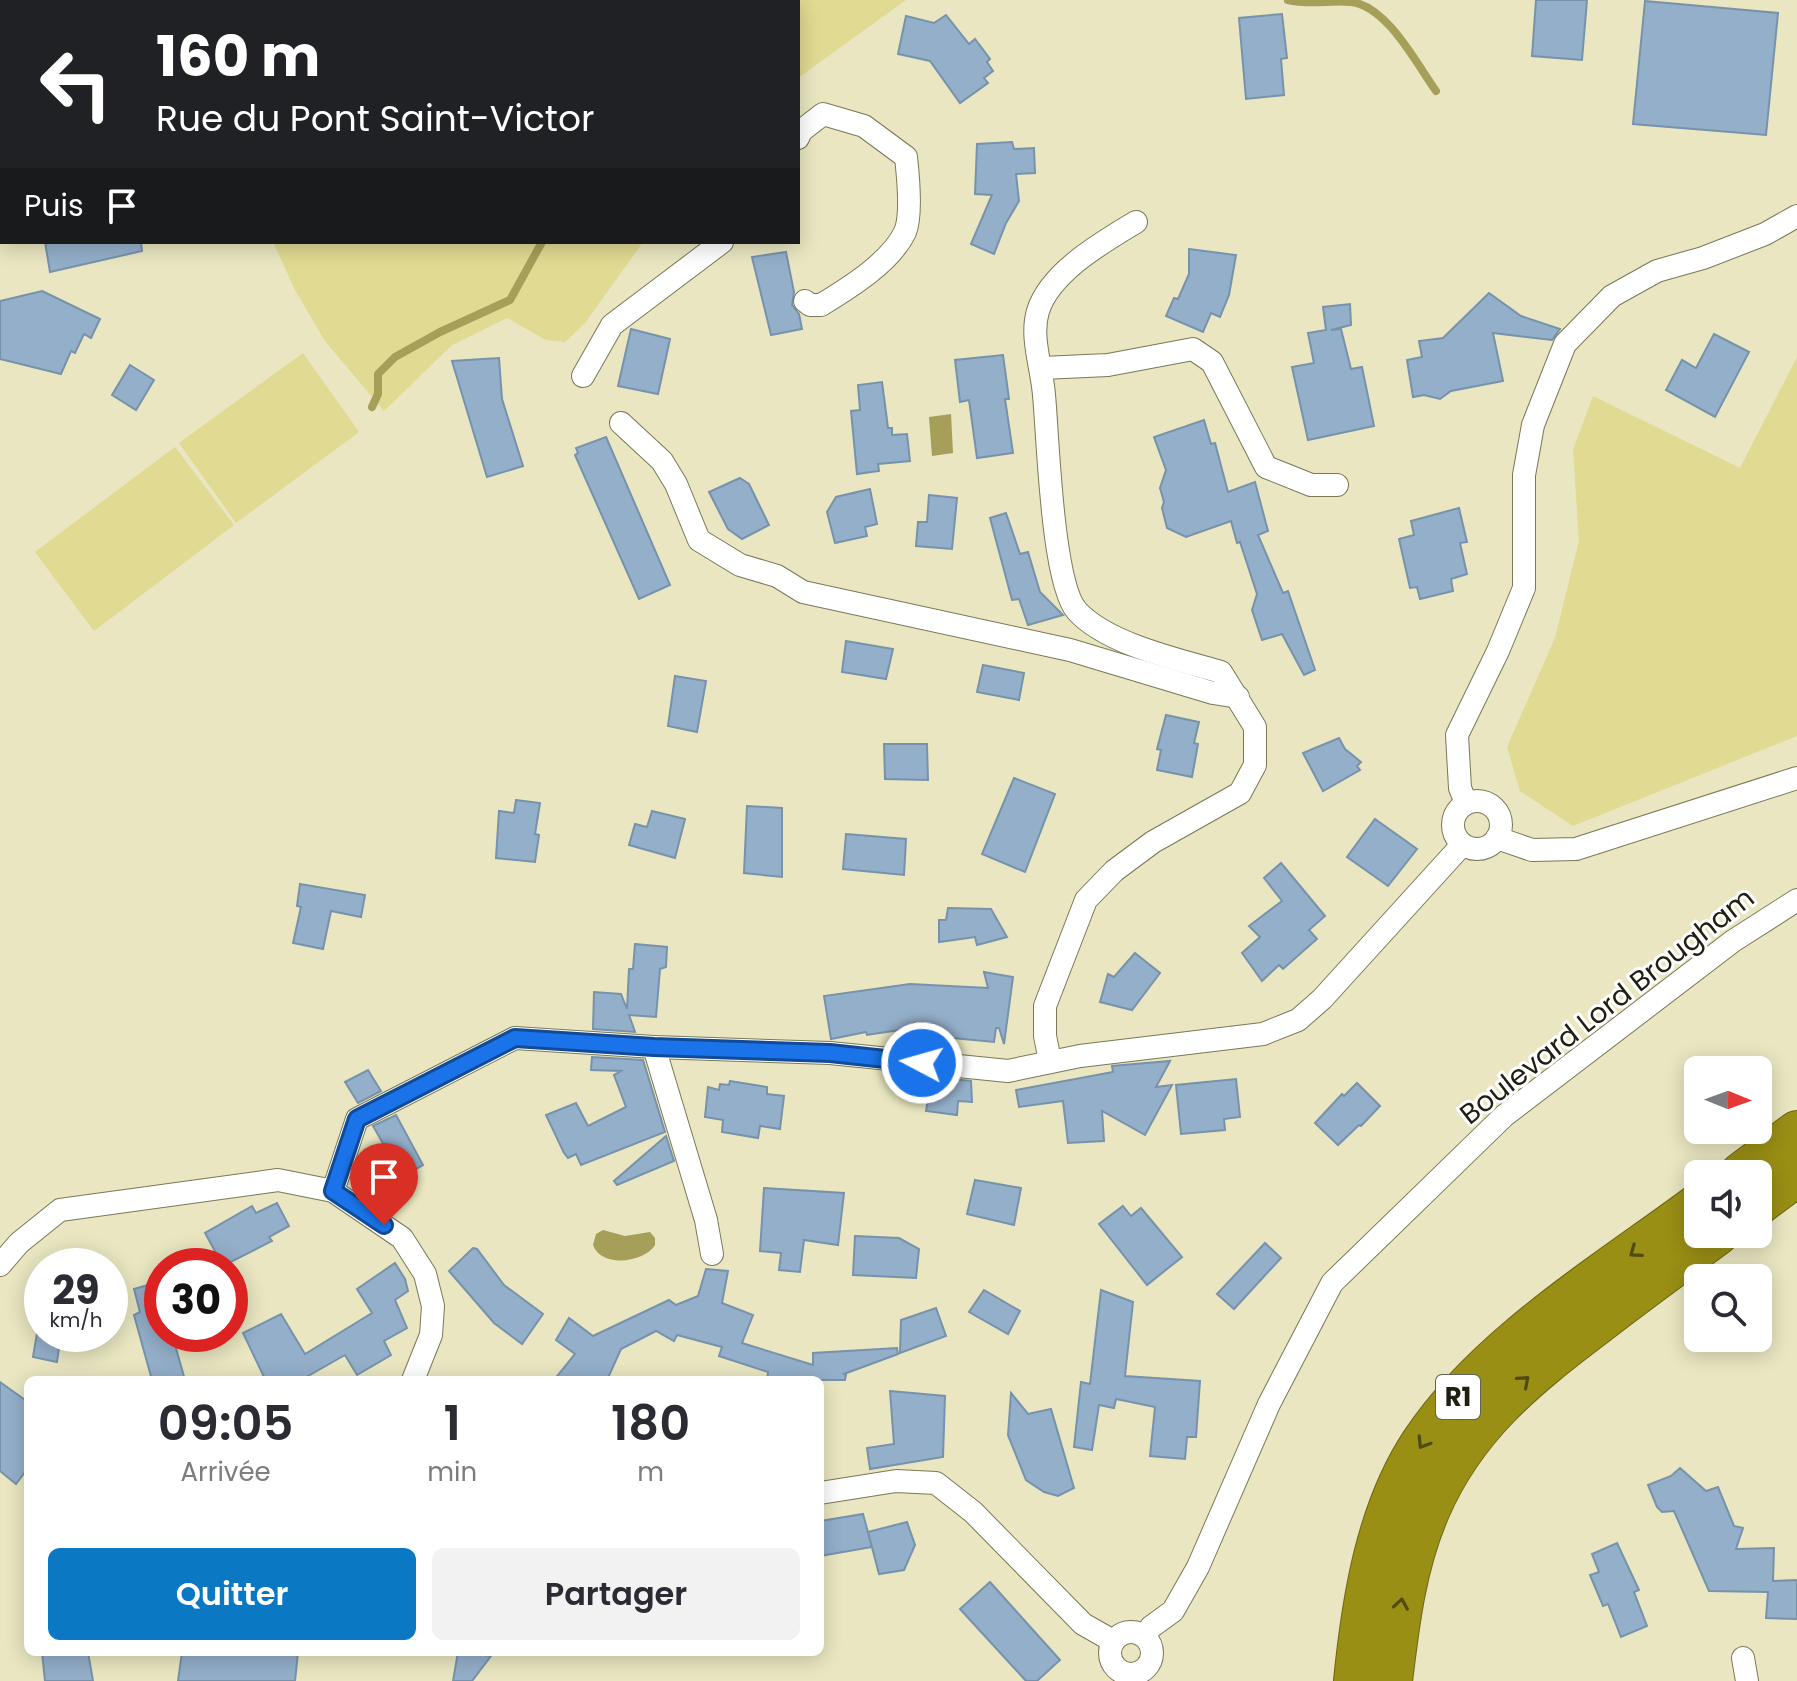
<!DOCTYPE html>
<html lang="fr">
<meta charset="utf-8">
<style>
:root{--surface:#fff;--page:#f2f2f3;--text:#2b2b33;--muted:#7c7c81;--accent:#0b78c3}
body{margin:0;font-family:Poppins,sans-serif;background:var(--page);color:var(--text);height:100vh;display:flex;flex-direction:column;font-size:30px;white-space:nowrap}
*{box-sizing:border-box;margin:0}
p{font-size:26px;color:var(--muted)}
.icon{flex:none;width:44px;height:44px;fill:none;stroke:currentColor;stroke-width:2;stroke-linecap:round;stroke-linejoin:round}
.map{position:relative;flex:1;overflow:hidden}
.details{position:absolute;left:24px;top:1376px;width:800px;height:280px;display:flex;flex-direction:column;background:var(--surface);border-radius:12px;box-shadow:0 4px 20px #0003}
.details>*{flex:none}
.top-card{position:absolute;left:0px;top:0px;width:800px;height:244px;box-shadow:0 4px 20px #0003;background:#202124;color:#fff;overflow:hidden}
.needle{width:52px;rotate:91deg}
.fabs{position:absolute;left:1684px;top:1056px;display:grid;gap:16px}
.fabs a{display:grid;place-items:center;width:88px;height:88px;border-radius:12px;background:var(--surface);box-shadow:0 4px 20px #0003;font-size:40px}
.speed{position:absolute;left:24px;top:1248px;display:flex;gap:16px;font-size:40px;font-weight:700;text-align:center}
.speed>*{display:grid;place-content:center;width:104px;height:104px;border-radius:50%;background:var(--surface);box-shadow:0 4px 20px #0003;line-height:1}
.speed small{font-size:20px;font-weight:400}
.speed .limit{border:12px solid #d22;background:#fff;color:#111}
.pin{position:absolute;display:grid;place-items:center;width:68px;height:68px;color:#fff;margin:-82px -34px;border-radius:50% 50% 50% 0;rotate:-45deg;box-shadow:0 0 8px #0007}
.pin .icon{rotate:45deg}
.me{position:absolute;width:88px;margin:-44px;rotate:276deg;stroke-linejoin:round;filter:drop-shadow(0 0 6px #0008)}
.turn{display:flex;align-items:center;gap:28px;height:168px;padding:0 24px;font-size:36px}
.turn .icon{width:104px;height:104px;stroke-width:2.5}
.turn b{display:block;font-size:56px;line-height:68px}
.then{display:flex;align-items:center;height:76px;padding:0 24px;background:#0003;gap:16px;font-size:30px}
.eta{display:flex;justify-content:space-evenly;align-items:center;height:136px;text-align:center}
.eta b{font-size:48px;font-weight:600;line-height:56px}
.primary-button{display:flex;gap:16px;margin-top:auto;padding:16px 24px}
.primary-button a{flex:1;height:92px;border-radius:12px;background:var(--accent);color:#fff;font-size:32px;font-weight:600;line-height:92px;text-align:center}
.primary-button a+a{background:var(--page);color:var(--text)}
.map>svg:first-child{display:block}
</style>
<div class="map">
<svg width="1797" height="1681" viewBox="0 0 1797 1681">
<rect width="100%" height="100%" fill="#e9e6c1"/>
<g fill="#e0da92">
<path d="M543,0h363l-108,78v-76h-255z"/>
<path d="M273,242h370l-58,81 -20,19 -19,-2 -39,-22 -55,27 -68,66 -59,-70 -30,-51z"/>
<path d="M303,353l56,79 -123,91 -57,-80z"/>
<path d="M1797,357v379l-224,90 -53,-35 -13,-44 48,-109 24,-97 -6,-91 20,-54 147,72z"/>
<path d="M175,447l59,78 -140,106 -59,-79z"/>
</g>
<g fill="#a59f59">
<path d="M951,414l2,39 -21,3 -3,-39z"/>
<path d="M603,1230l22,6 25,-4 5,6v7c-11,18 -54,23 -62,0l3,-11z"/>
</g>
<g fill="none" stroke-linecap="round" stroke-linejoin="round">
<g stroke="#a59f59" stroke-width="8">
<path d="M1288,0c20,5 43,0 63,2 36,4 65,61 85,89"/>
<path d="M669,2l3,-2"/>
<path d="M372,407l6,-13v-20l17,-17 45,-25 70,-32 32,-58"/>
</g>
</g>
<g fill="#94afca" stroke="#7792ab" stroke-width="2">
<path d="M1536,0h51l-5,60 -50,-4z"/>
<path d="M1645,1l133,12 -12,122 -133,-11z"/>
<path d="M1282,14l5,44 -6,1 3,36 -38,4 -7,-81z"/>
<path d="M946,15l23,29 6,-5 15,20 -3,3 6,9 -9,7 4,5 -28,20 -30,-42 -32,-7 8,-38 28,7z"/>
<path d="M1012,142l2,7 20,-1 1,25 -19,1 3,27 -13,22 -12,31 -23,-10 21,-49 -17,-1 2,-50z"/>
<path d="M45,242h96l1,9 -92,21z"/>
<path d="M1189,249l47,6 -7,40 -9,22 -9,-4 -8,19 -37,-16 8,-18 4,1 11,-25z"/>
<path d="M786,252l8,40 -2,13 7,9 3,15 -31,6 -19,-78z"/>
<path d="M42,291l58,28 -9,19 -7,-4 -9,19 -4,-2 -10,23 -61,-15v-58z"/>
<path d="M1489,293l32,23 39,13 -8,11 -59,-7 10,48 -52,10 -11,8 -16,-4 -11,2 -6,-37 15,-3 -3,-16 24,-3z"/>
<path d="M1350,304l1,21 -20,5 10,-1 10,40 11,-2 12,59 -66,14 -16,-73 22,-4 -6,-30 18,-3 -3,-23z"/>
<path d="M631,329l39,10 -12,55 -40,-8z"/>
<path d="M1714,334l35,18 -34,65 -49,-27 16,-30 14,8z"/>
<path d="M1003,355l6,44h-4l8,54 -36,5 -8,-58 -9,2 -5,-42z"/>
<path d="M499,358l3,41 21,67 -36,11 -35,-116z"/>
<path d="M130,365l24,15 -18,30 -24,-15z"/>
<path d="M882,382l6,46h4v7l15,-1 3,27 -32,3 1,7 -22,3 -6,-63 9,-1 -2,-25z"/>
<path d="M1204,420l7,24 4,-1 13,49 27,-10 13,49 -10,4 25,58 5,-2 27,79 -11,5 -22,-41 -20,6 -10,-30 5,-16 -17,-52 -3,1 -6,-22 -45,16 -19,-9 -5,-20 2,-6 -4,-14 6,-18 -12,-33z"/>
<path d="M606,437l64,148 -31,14 -64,-144 3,-2 -2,-5z"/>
<path d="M740,478l9,6 20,41 -27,14 -14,-10 -19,-37z"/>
<path d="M870,489l7,35 -12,3 2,9 -32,7 -8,-31 9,-15z"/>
<path d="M929,495l28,3 -5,51 -36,-3 2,-24h9z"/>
<path d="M1459,508l8,34 -7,1 7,31 -16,5 2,12 -33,8 -3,-12 -7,1 -11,-49 15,-4 -3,-14z"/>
<path d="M1006,513l14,41 8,-2 12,40 23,23 -35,10 -9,-26 -7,1 -22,-82z"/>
<path d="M846,641l47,8 -7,30 -44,-7z"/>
<path d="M983,665l41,8 -5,27 -42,-8z"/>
<path d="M675,676l31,5 -9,51 -29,-6z"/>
<path d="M1166,715l33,7 -5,21 4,1 -6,33 -35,-7 4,-20 -4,-1z"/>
<path d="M1339,738l6,11 16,13 -4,4 3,4 -37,21 -20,-38z"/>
<path d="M884,744h43l1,36 -43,-1z"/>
<path d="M1014,778l41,16 -30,78 -43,-18z"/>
<path d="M516,800l24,3 -5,31 4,1 -4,27 -39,-4 3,-47 15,2z"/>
<path d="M747,806l35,2v69l-38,-4z"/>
<path d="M652,811l33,8 -10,39 -46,-13 6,-21 12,3z"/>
<path d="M1375,819l42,30 -29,37 -41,-29z"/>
<path d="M846,834l60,5 -2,36 -61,-6z"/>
<path d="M1281,863l44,53 -16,14 8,9 -34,30 -4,-4 -17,16 -20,-28 18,-16 -11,-11 33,-25 -18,-23z"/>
<path d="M300,884l65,11 -4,22 -30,-6 -8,38 -30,-6 8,-36 -4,-1z"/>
<path d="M948,908l43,1 16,28 -30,8 -2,-8 -36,5v-22h7z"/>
<path d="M635,944l32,3 -1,20 -6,2 -4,48 -27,-2 6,17 -42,-3 1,-37 27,2 6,15 2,-40h4z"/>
<path d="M1135,953l25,20 -28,37 -32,-8 8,-28 6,3z"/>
<path d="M984,972l29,5 -9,67 -5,-16h-3l-2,14 -94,-9v-3l-33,5 -1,-3 -35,7 -7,-43 86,-12 78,4z"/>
<path d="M592,1057l51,3 22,72 -84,33 -5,-11 -8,4 -4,-5 -18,-38 30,-12 12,23 38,-19 -12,-32 7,-4 -30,-1z"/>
<path d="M1170,1061l-14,26 16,-2 -27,50 -43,-24 2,30 -36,2 -5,-42 -44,6 -3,-17 97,-18 -1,-6z"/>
<path d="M368,1070l13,21 -23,12 -13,-21z"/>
<path d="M932,1077l39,4 1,21 -14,-1 -1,14 -31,-4z"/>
<path d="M1236,1079l4,38 -16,2 1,11 -44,4 -5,-49z"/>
<path d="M730,1081l37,6v7l17,2 -4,33 -20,-3 -2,12 -36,-6 1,-12 -18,-3 3,-30 11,3 1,-6 9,1z"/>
<path d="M1357,1083l23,23 -19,20 -2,-1 -21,20 -23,-22 27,-29 2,2z"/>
<path d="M396,1115l27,50 -21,12 -29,-51z"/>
<path d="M666,1136l8,25 -57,24 -3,-4z"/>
<path d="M975,1180l46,8 -7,37 -47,-11z"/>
<path d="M764,1188l80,5 -6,52 -34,-5 -4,32 -21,-2 2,-17 -21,-2z"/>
<path d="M277,1203l12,23 -20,11 3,4 -49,25 -18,-33 47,-27 4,7z"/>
<path d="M1123,1206l8,10 10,-8 41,49 -35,28 -48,-61z"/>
<path d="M855,1236l44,2 20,11 -3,29 -63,-3z"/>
<path d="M1265,1243l16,15 -47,51 -17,-15z"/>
<path d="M473,1248l4,1 27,36 39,29 -21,30 -28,-21 -45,-52z"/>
<path d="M395,1263l10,16 3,12 -13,9 12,28 -23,13 7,14 -34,20 -12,-20 -44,25h-39l3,-1 -22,-46 38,-19 24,40 67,-41 -15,-24z"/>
<path d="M706,1269l22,2 -6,32 31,12 -11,28 71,22v-12l84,-5 1,6 -54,20 2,1 -1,5h-78l1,-8 -49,-16 3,-9 -45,-12 -3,6 -18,-10 -35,18 -14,31h-53l21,-26 -19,-14 13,-22 24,18 76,-36 7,5 22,-9z"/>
<path d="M162,1281v53h10l13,46h-33l-18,-65 6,-3 -6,-23z"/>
<path d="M984,1290l36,21 -12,23 -39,-22z"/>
<path d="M1101,1290l32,12 -8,74 75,5 -4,56h-9l-2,22 -35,-3 5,-49 -39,-8 -2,9 -15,-3 -7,45 -18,-3 7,-65 9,2z"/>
<path d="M936,1308l10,28 -46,17 1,-33z"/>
<path d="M37,1333l24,1 -4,28 -24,-5z"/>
<path d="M0,1382l28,20v66l-12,16 -16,-13z"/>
<path d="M890,1391l55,5 -2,61 -73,12 -3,-21 27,-4z"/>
<path d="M1011,1393l17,21 23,-5 23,79 -16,8 -14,-4 -18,-12 -18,-45z"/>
<path d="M1680,1468l26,23 12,-4 16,39 9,2 -7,21 38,-1 -1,33 24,-1v39l-31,-1 2,-26 -59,-1 -35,-80 -12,1 -5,-5 -9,-22 23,-9z"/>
<path d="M863,1514l9,33 -52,9v-35z"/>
<path d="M907,1522l8,23 -11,25 -25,4 -11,-42z"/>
<path d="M1617,1543l22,47 -5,2 13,34 -26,11 -13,-33 -5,2 -13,-31 9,-3 -7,-18z"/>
<path d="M990,1582l70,78 -23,21h-11l-66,-72z"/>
<path d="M42,1652h46l5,29h-48z"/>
<path d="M182,1652h116l-3,29h-117z"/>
<path d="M458,1652h11l22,4 -19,25h-19z"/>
</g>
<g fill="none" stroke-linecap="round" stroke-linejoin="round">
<defs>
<g id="street">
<path d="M48,2l1,-2"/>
<path d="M798,138l3,-7 22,-17 41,12 42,31c2,18 6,59 -1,75 -14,30 -56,56 -84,73h-11l-5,-4"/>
<path d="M0,148l2,-6"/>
<path d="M1042,368l66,-3 85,-16 19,13 54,105 45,18h26"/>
<path d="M583,376l29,-51 110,-83"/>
<path d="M621,423l41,38 14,23 23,56 41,25 37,11 26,16 267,58 143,43 25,4"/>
<circle cx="1477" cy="825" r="24"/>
<path d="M1466,803l-6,-15 -3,-53 41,-84 26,-63v-113l9,-50 32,-81 47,-48 45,-25 46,-13 62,-24 32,-18"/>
<path d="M1497,838l35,12 44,-1 221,-71"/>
<path d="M654,1047l52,173 6,34"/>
<path d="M1050,1061l-5,-25v-30l41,-106 28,-29 39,-29 87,-49 15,-28v-38l-34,-55c-42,-12 -114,-28 -144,-61 -25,-28 -29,-174 -33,-216 -2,-27 -14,-58 -6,-84 12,-39 65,-69 98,-89"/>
<path d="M333,1191l24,-72 158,-81 139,9 176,6 178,18 72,-15 183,-22 35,-14 24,-21 140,-154"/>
<path d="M0,1265l19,-22 41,-33 218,-30 55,11 69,47 23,36 8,32 -2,29 -18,45"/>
<path d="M820,1493l76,-12 40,2 37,29 110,112 30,17"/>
<circle cx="1131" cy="1653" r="21"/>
<path d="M1144,1636l7,-9 22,-16 25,-44 71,-163 63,-121 172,-167 229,-175 64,-41"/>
<path d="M1743,1658l4,23"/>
</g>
<g id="highway">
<path d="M1741,1174l56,-42"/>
<path d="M1758,1204l39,-29"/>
<path d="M1355,1681c8,-80 22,-170 67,-238 64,-97 183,-169 276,-238"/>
<path d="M1391,1681c7,-59 14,-117 38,-172 36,-83 96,-131 166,-184 40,-31 81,-61 122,-91"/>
</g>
</defs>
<use href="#street" stroke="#7a7856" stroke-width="24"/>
<use href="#highway" stroke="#6e6713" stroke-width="44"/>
<use href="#street" stroke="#fff" stroke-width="22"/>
<use href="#highway" stroke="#998f15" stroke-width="42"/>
</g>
<defs><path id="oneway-chevron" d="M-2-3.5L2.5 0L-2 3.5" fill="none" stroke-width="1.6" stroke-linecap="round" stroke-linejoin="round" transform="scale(2)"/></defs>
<g stroke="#504b12">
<use href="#oneway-chevron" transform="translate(1635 1252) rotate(144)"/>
<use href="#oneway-chevron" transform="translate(1524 1381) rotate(-41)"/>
<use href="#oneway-chevron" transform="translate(1423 1443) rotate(122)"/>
<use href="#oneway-chevron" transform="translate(1401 1604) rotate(-81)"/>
</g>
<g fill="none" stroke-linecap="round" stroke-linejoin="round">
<defs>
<path id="route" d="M384,1225l-51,-34 24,-72 158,-81 139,9 176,6 92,10"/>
</defs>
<use href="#route" stroke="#114b97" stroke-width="20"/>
<use href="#route" stroke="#1a73e8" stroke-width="14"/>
</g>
<g text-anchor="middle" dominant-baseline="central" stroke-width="6" stroke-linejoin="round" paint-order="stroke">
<rect fill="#fff" stroke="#626258" stroke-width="2" x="1436" y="1375" width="44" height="44" rx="6"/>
<g font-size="26" font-weight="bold" fill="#1f1e10">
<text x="1458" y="1397">R1</text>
</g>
<g font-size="28" fill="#1f1e10" stroke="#fff">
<text transform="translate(1607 1006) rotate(-38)">Boulevard Lord Brougham</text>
</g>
</g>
</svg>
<div class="fabs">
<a><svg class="needle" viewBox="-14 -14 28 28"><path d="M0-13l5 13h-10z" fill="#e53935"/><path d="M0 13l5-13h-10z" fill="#7c7c81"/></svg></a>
<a><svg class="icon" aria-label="sound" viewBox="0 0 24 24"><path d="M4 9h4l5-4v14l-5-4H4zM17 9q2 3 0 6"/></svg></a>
<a><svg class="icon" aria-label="search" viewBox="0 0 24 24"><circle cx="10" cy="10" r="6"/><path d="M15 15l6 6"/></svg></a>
</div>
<div class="speed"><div>29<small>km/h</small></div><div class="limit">30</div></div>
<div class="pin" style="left:384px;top:1225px;background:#d93025"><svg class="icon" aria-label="arrive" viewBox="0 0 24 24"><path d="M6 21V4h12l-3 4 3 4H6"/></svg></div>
<svg class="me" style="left:922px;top:1063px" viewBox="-20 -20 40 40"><circle r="17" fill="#1a73e8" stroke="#fff" stroke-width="3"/><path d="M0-11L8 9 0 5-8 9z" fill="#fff"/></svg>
<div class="top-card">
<div class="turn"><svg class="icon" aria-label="left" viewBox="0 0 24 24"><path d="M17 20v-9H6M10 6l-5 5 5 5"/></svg><div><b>160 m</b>Rue du Pont Saint-Victor</div></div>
<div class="then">Puis<svg class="icon" aria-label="arrive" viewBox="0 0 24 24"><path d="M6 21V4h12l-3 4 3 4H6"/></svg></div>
</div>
<section class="details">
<div class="eta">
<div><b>09:05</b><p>Arrivée</p></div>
<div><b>1</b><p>min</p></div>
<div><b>180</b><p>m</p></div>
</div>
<div class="primary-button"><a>Quitter</a><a>Partager</a></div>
</section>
</div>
